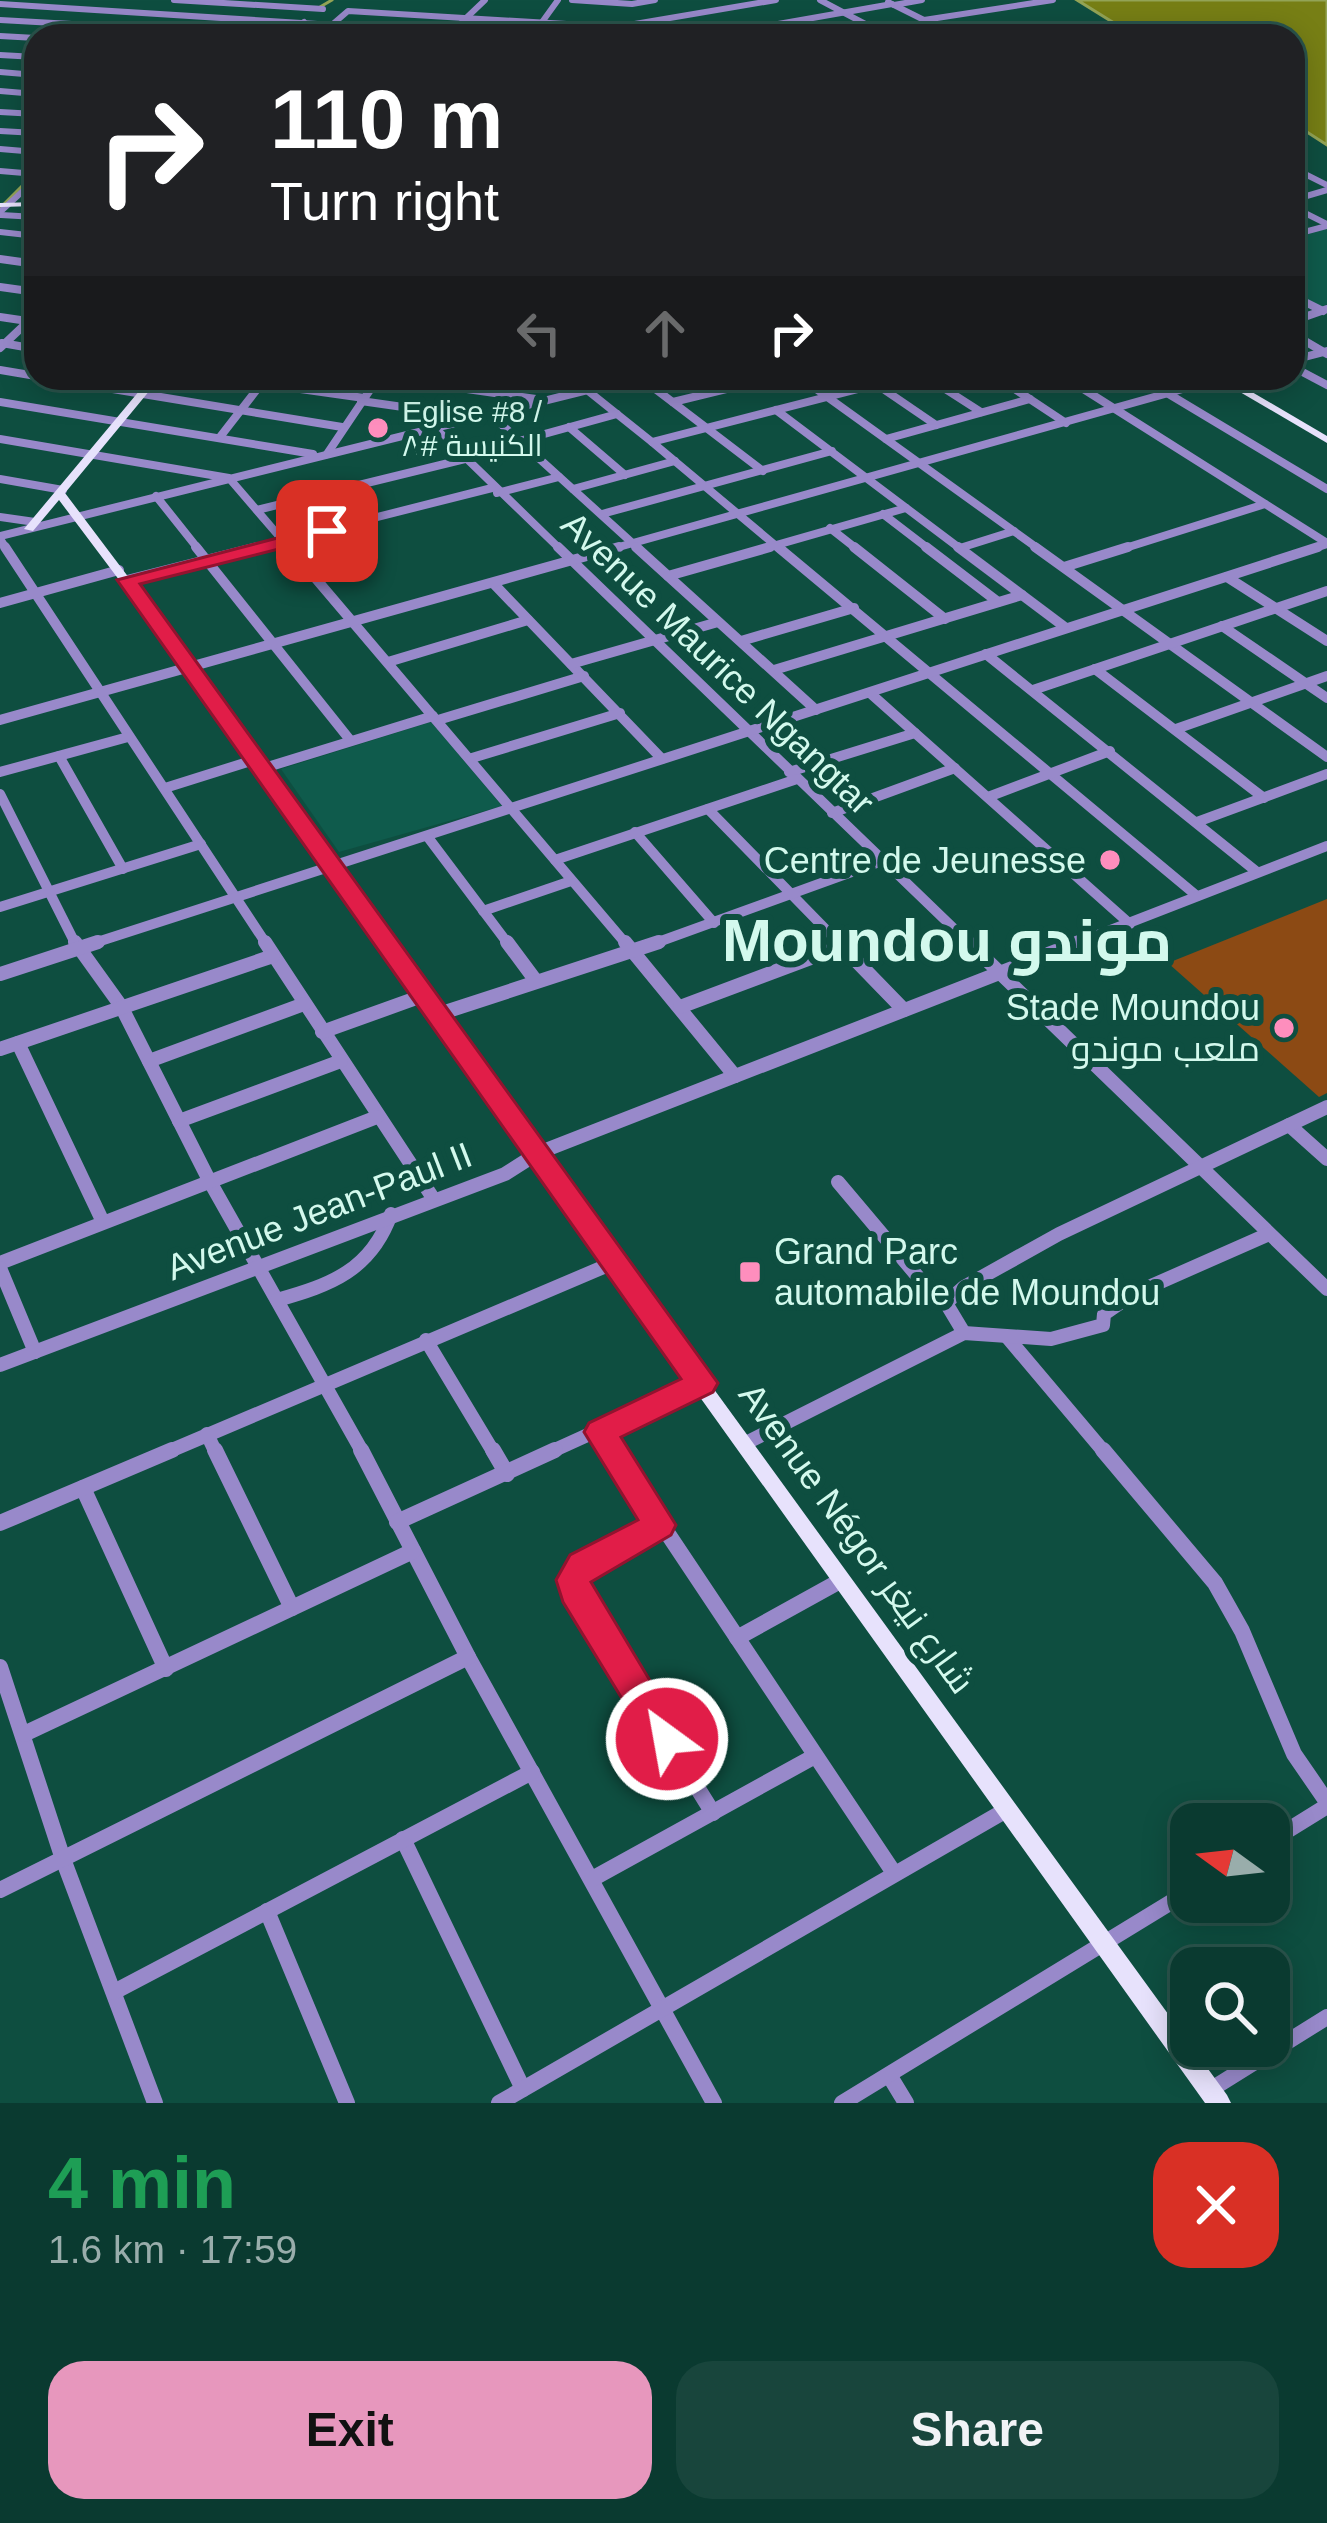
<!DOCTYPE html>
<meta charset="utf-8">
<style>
:root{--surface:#0a3a30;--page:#18453c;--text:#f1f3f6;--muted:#99adab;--line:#2a544c;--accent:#e797bd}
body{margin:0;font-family:Arial,Cairo,sans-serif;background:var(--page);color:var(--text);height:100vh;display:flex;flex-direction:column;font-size:45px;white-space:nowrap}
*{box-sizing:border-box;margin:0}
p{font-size:39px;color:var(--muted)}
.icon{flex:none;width:66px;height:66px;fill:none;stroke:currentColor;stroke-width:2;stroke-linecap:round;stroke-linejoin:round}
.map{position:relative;height:2103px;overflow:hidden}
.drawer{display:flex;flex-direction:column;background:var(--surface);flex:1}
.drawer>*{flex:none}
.hud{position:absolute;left:24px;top:24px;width:1281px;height:366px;border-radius:36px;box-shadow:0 6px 30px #0003,0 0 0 3px var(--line);background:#202124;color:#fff;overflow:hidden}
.needle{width:78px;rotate:285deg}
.buttons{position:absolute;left:1170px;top:1803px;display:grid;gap:24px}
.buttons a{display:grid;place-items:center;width:120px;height:120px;border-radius:24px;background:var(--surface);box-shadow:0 6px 30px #0003,0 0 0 3px var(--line);font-size:60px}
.pin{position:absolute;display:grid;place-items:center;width:102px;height:102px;color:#fff;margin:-51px;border-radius:24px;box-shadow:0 6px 18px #0006}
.me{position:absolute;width:132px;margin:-66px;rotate:328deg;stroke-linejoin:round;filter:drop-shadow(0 0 9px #0008)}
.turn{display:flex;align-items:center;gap:42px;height:252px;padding:0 48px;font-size:54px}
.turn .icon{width:156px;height:156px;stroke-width:2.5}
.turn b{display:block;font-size:84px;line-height:102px}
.lanes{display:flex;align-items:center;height:114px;padding:0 48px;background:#0003;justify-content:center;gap:60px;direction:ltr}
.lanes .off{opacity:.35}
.round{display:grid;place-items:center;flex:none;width:126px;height:126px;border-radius:36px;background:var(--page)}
.overview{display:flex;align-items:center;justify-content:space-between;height:204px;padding:0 48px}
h1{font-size:72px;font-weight:700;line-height:90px;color:#1e9e55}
.cta{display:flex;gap:24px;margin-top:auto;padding:24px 48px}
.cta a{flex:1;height:138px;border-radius:36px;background:var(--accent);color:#111;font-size:48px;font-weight:700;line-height:138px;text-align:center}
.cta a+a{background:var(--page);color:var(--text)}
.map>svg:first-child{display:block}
</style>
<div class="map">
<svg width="1327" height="2103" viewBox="0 0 1327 2103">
<rect width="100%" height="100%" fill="#0e4e40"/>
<g fill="#0f5b4c">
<path d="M1327,228v76l-6,3 -28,-15v-53z"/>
<path d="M431,722l71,84 -163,46 -58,-83z"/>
</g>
<path fill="#8c4a14" d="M1327,899v194l-8,4 -151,-134z"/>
<path fill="#777f15" stroke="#93a456" stroke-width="3" d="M1077,0h250v145l-34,-22v-87h-158z"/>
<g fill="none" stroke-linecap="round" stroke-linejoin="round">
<g stroke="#93a456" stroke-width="3">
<path d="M320,7l12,-7"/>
<path d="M274,35l18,-9"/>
<path d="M0,208l32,-32"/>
</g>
<g stroke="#9889ca" stroke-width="6">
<path d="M174,0l149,9"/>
<path d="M572,0l60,4 23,-4"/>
<path d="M820,0l68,36"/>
<path d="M888,2l68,34"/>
<path d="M0,4l508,32"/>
<path d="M894,5l28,-5"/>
<path d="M0,20l270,15"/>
<path d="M924,20l129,-20"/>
<path d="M462,22l23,-22"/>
<path d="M783,24l26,12"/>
<path d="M0,36l36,2"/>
<path d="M284,36l20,-14"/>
<path d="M319,36l29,-25 269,16 159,-27"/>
<path d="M532,36l26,-36"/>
<path d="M710,36l182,-32"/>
<path d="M906,36l36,-6"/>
<path d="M0,55l36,2"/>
<path d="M0,72l36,3"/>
<path d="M0,91l36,3"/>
<path d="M0,112l36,2"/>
<path d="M0,131l36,2"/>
<path d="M0,149l36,3"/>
<path d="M1293,168l34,17"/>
<path d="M0,171l36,3"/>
<path d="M1293,200l34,-10"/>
<path d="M1293,207l34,17"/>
<path d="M0,212l36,-33"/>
<path d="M1,215l35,2"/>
<path d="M0,232l36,4"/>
<path d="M1293,235l34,-9"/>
</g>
<g stroke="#9889ca" stroke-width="8">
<path d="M0,259l36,5"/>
<path d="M0,287l36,5"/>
<path d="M1293,296l30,15"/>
<path d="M0,317l34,5"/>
<path d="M1293,321l34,-12"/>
<path d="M1293,334l34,20"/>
<path d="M2,343l34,6"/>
<path d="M0,348l36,-34"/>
<path d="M1293,360l34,-9"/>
<path d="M1293,367l34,18"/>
<path d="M0,370l36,6"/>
<path d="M46,378l296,49"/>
<path d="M222,378l142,20"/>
<path d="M390,378l146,21"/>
<path d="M641,378l122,93"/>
<path d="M801,378l239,172"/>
<path d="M928,378l53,34"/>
<path d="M998,378l68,45"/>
<path d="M1066,378l261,165"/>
<path d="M1142,378l185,111"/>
<path d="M873,382l63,43"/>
<path d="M587,390l65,52 249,-64"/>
<path d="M361,401l105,15"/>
<path d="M0,402l313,52"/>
<path d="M673,402l99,-24"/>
<path d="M776,410l186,140"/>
<path d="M490,414l150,136"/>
<path d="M434,427l127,123"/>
<path d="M569,427l56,48"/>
<path d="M220,437l45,-58"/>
<path d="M0,439l229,39 62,72"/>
<path d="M886,439l144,-40"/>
<path d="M519,441l98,-27"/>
<path d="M652,442l129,108"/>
<path d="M327,454l51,-76"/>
<path d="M0,479l63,11"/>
<path d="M573,489l102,-28"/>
<path d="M497,493l62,-16"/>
<path d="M156,496l43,54"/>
<path d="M257,510l208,-51"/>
<path d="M602,514l230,-63"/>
<path d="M883,514l47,36"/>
<path d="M0,517l35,5"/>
<path d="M830,528l28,22"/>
<path d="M0,536l636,-158"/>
<path d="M0,539l7,11"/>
<path d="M960,548l54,-17"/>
<path d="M247,550l245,-62"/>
<path d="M608,550l614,-172"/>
<path d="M759,550l147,-42"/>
<path d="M1119,550l146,-46"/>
<path d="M1309,550l18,-6"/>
</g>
<g stroke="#9889ca" stroke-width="10">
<path d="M5,547l262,398"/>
<path d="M196,547l154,193"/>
<path d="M289,547l338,398"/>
<path d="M558,547l413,398"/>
<path d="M636,547l180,163"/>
<path d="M778,547l419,349"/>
<path d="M854,547l91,72"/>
<path d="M926,547l72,55"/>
<path d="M958,547l108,81"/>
<path d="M1035,547l292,210"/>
<path d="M1064,567l64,-20"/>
<path d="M668,576l102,-29"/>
<path d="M1227,577l100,64"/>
<path d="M127,580l131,-33"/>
<path d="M493,583l169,176"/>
<path d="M0,603l119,-33"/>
<path d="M1222,626l105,72"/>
<path d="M741,641l113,-33"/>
<path d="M986,654l271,218"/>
<path d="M388,662l140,-42"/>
<path d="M571,664l147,-42"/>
<path d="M1095,669l169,129"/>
<path d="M774,670l248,-75"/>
<path d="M1033,690l294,-99"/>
<path d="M870,693l260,231"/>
<path d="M0,720l619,-173"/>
<path d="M438,720l146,-44"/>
<path d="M1176,729l151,-53"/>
<path d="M59,756l64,113"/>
<path d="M472,758l148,-45"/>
<path d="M261,769l172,-53"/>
<path d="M0,772l128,-35"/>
<path d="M789,772l126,-39"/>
<path d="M165,788l89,-28"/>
<path d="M0,794l76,151"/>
<path d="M988,797l122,-46"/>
<path d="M708,809l133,136"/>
<path d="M832,813l123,-45"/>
<path d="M1197,822l130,-48"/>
<path d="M635,832l79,91"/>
<path d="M427,836l82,109"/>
<path d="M555,860l242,-81"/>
<path d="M0,907l201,-63"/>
<path d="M483,911l88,-30"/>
<path d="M88,945l1230,-398"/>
<path d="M650,945l232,-84"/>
<path d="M1072,945l255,-99"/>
</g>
<g stroke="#9889ca" stroke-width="14">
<path d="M75,942l46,64 88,174 154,273"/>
<path d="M265,942l168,256"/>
<path d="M507,942l29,39"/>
<path d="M625,942l110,134"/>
<path d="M838,942l66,68"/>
<path d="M968,942l359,347"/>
<path d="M0,974l98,-32"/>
<path d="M680,1007l163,-61"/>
<path d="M436,1015l223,-73"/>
<path d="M322,1032l100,-36"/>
<path d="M18,1043l85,179"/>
<path d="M0,1049l273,-93"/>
<path d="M149,1061l155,-57"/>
<path d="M179,1121l162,-60"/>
<path d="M1289,1125l38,34"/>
<path d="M838,1182l86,102 24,11"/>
<path d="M0,1263l377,-146"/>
<path d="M0,1268l35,84"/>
<path d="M277,1300c54,-15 94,-30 114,-86"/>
<path d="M964,1333l-18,-30 18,-16 95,-53 268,-127"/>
<path d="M1008,1338l97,115"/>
<path d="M426,1340l68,113"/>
<path d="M0,1365l505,-191 33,-21 541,-211"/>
<path d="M600,1432l14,21"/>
<path d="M207,1434l9,19"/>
<path d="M744,1444l220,-111 87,6 52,-14 1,-11 29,-20 136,-60"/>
<path d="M165,1453l448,-190"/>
<path d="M548,1453l154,-70"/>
</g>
<g stroke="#9889ca" stroke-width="16">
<path d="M215,1450l77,158"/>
<path d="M361,1450l107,207 246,446"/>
<path d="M493,1450l14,24"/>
<path d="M612,1450l282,423"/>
<path d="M1103,1450l112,133 27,48 52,123 33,48"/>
<path d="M83,1488l83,181"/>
<path d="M397,1522l158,-72"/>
<path d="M0,1523l172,-73"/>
<path d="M659,1525c-30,15 -80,27 -84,66l138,222"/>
<path d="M737,1638l103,-57"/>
<path d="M0,1667l63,192 92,244"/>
<path d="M24,1734l389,-183"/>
<path d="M403,1839l120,250"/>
<path d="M1269,1842l58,-36"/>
<path d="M592,1879l223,-123"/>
<path d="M0,1890l468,-233"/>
<path d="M267,1911l80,192"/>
<path d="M114,1992l418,-220"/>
<path d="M889,2075l17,28"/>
<path d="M1210,2090l117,-73"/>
<path d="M499,2103l509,-294"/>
<path d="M842,2103l349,-213"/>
</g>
<g fill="#e7e2fc" fill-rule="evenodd">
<path d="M36,202v4l-36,1v-4z"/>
<path d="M150,378h10l-95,115 147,195 163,235 852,1172 4,8h-26l-840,-1174 -161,-236 -145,-193 -26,31 -9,-2z"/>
<path d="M1216,378h12l99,58v7z"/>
</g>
</g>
<path fill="#e11d48" stroke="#92132f" stroke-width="3" d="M327,525l7,2v8l-194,49 578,799 -5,9 -92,45 55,88 -5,10 -80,47 94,157 -5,12 -13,5 -13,-5 -91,-149 -7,-22 14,-25 68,-35 -54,-88 5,-9 92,-44 -564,-799z"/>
<g fill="#fe8ebd" stroke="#0e4e40" stroke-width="4.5">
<circle cx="378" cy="428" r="12"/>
<circle cx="1110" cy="860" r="12"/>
<circle cx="1284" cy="1028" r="12"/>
<rect x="738" y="1260" width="24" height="24" rx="6"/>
</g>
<g text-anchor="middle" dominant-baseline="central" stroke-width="12" stroke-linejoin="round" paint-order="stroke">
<g font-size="30" fill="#d3f9ed" stroke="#0e4e40" text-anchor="start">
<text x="402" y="411">Eglise #8 /<tspan x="402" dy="34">الكنيسة #٨</tspan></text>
</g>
<g font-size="36" fill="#d3f9ed" stroke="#0e4e40">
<text transform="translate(718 663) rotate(44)">Avenue Maurice Ngangtar</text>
<text transform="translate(319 1211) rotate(-21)">Avenue Jean-Paul II</text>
<text transform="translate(857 1538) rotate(54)">Avenue Négor شارع نيغر</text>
</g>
<g font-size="36" fill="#d3f9ed" stroke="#0e4e40" text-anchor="end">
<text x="1086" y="860">Centre de Jeunesse</text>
<text x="1260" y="1007">Stade Moundou<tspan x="1260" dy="41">ملعب موندو</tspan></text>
<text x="774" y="1251" text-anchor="start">Grand Parc<tspan x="774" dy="41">automabile de Moundou</tspan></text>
</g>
<g font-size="60" font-weight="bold" fill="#d3f9ed" stroke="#0e4e40">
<text x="947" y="940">Moundou موندو</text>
</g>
</g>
</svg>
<div class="buttons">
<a><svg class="needle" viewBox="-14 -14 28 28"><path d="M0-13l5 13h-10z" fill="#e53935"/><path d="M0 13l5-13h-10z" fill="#99adab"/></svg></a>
<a><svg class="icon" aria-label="search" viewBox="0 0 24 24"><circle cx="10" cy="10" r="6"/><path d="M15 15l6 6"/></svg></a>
</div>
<div class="pin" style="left:327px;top:531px;background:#d93025"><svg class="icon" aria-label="arrive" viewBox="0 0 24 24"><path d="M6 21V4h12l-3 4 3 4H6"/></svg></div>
<svg class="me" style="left:667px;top:1739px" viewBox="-20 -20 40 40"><circle r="17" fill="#e11d48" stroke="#fff" stroke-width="3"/><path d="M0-11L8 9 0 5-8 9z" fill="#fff"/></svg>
<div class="hud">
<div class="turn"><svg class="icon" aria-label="right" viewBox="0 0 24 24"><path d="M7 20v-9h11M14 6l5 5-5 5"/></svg><div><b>110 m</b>Turn right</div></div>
<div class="lanes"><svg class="icon off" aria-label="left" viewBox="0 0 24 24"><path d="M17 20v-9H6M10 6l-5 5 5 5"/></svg><svg class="icon off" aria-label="ahead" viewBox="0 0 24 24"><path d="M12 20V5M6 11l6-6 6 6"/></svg><svg class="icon" aria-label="right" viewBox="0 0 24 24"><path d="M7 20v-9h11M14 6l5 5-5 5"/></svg></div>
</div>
</div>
<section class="drawer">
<div class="overview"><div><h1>4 min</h1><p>1.6 km · 17:59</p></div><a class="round" style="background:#d93025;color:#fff"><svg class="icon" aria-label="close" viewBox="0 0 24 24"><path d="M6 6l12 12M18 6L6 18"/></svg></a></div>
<div class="cta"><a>Exit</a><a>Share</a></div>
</section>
